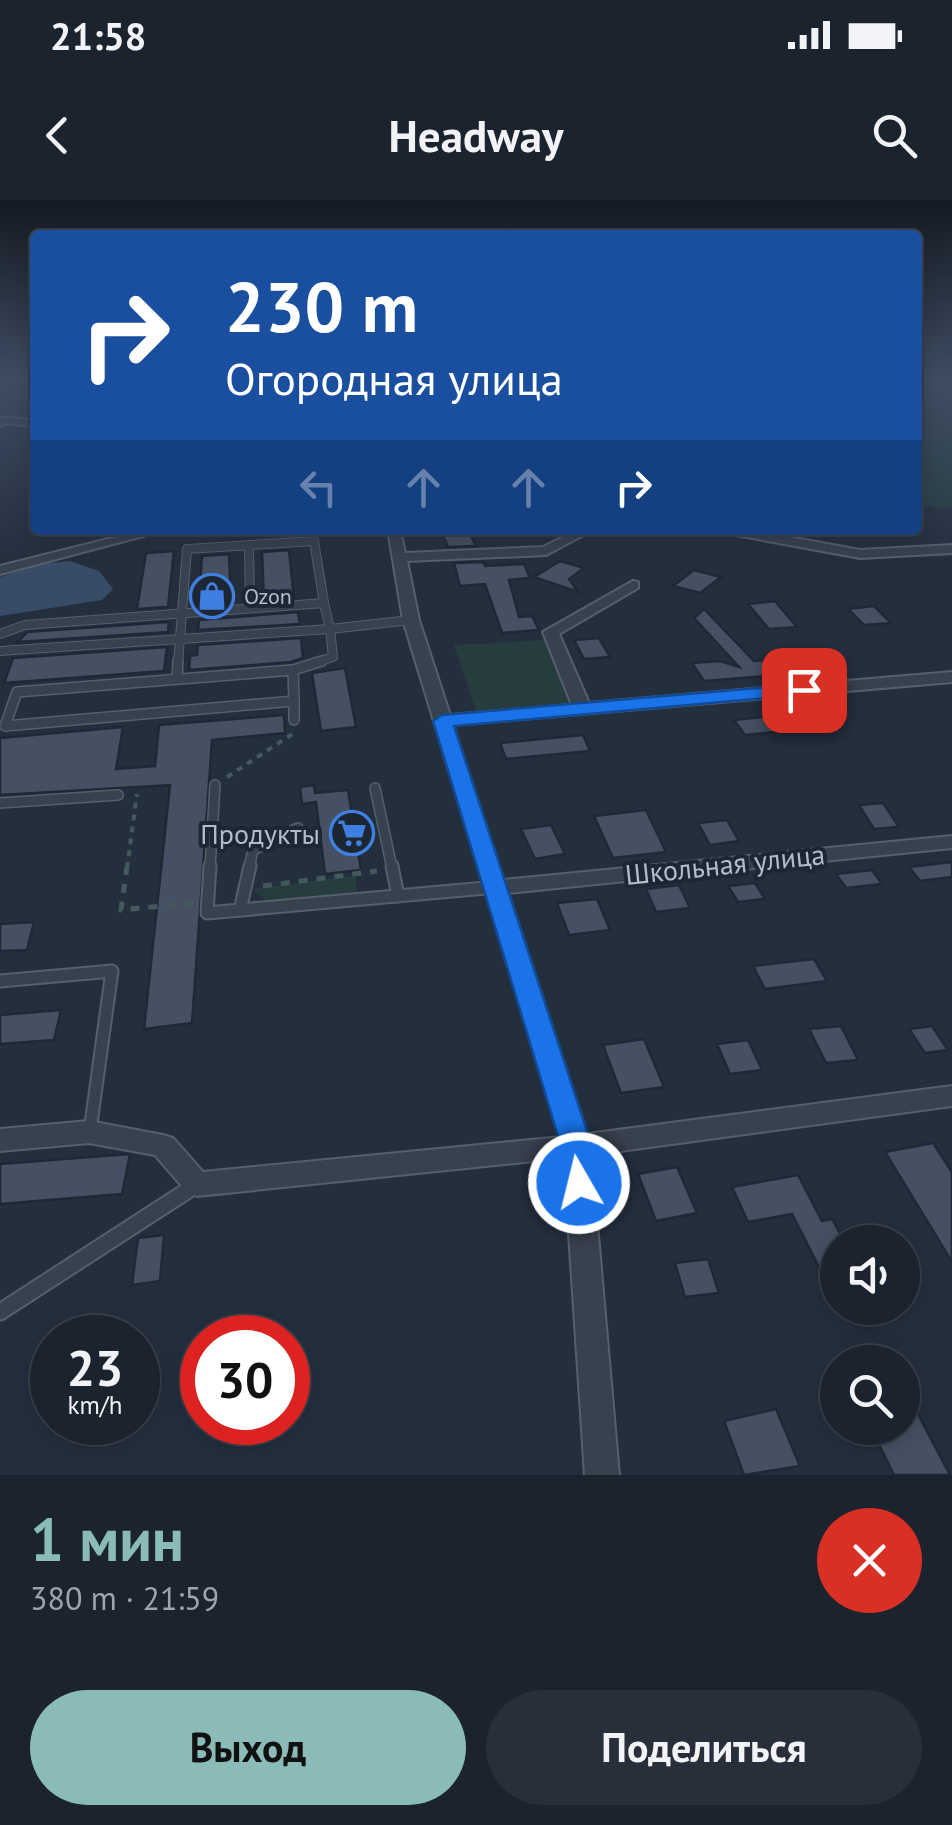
<!DOCTYPE html>
<html lang="ru">
<meta charset="utf-8">
<style>
:root{--surface:#1b232e;--page:#282f3a;--text:#f1f3f6;--muted:#a0a4aa;--line:#39404a;--accent:#8bbbb9}
body{margin:0;font-family:"PT Sans",sans-serif;background:var(--page);color:var(--text);height:100vh;display:flex;flex-direction:column;font-size:38px;white-space:nowrap}
*{box-sizing:border-box;margin:0}
p{font-size:32px;color:var(--muted)}
.icon{flex:none;width:55px;height:55px;fill:none;stroke:currentColor;stroke-width:2;stroke-linecap:round;stroke-linejoin:round}
.map{position:relative;height:1275px;overflow:hidden}
.drawer{display:flex;flex-direction:column;background:var(--surface);flex:1}
.drawer>*{flex:none}
.top-card{position:absolute;left:30px;top:30px;width:892px;height:305px;border-radius:10px;box-shadow:0 5px 25px #0003,0 0 0 2px var(--line);background:#1a4fa0;color:#fff;overflow:hidden}
.tools{position:absolute;left:820px;top:1025px;display:grid;gap:20px}
.tools a{display:grid;place-items:center;width:100px;height:100px;border-radius:50%;background:var(--surface);box-shadow:0 5px 25px #0003,0 0 0 2px var(--line);font-size:50px}
.speed{position:absolute;left:30px;top:1115px;display:flex;gap:20px;font-size:50px;font-weight:700;text-align:center}
.speed>*{display:grid;place-content:center;width:130px;height:130px;border-radius:50%;background:var(--surface);box-shadow:0 5px 25px #0003,0 0 0 2px var(--line);line-height:1}
.speed small{font-size:25px;font-weight:400}
.speed .limit{border:15px solid #d22;background:#fff;color:#111}
.pin{position:absolute;display:grid;place-items:center;width:85px;height:85px;color:#fff;margin:-42px;border-radius:20px;box-shadow:0 5px 15px #0006}
.me{position:absolute;width:110px;margin:-55px;rotate:352deg;stroke-linejoin:round;filter:drop-shadow(0 0 8px #0008)}
.turn{display:flex;align-items:center;gap:35px;height:210px;padding:0 30px;font-size:45px}
.turn .icon{width:130px;height:130px;stroke-width:2.5}
.turn b{display:block;font-size:70px;line-height:85px}
.lanes{display:flex;align-items:center;height:95px;padding:0 30px;background:#0003;justify-content:center;gap:50px;direction:ltr}
.lanes .off{opacity:.35}
.round{display:grid;place-items:center;flex:none;width:105px;height:105px;border-radius:52px;background:var(--page)}
.head{display:flex;align-items:center;justify-content:space-between;height:170px;padding:0 30px}
h1{font-size:60px;font-weight:700;line-height:75px;color:var(--accent)}
.primary-button{display:flex;gap:20px;margin-top:auto;padding:20px 30px}
.primary-button a{flex:1;height:115px;border-radius:60px;background:var(--accent);color:#111;font-size:40px;font-weight:700;line-height:115px;text-align:center}
.primary-button a+a{background:var(--page);color:var(--text)}
.status{display:flex;justify-content:space-between;align-items:center;height:70px;padding:0 50px;background:var(--surface);direction:ltr}
.status svg{height:28px;fill:currentColor}
header{display:flex;justify-content:space-between;align-items:center;height:130px;padding:0 30px;background:var(--surface);font-size:45px;font-weight:700}
.map>svg:first-child{display:block}
</style>
<div class="status"><b>21:58</b><svg viewBox="0 0 49 12"><path d="M0 12V9h3v3zM5 12V6h3v6zM10 12V3h3v9zM15 12V0h3v12zM26 1h20v11H26zM47 4h2v5h-2z"/></svg></div>
<header><svg class="icon" aria-label="back" viewBox="0 0 24 24"><path d="M15 5l-7 7 7 7"/></svg>Headway<svg class="icon" aria-label="search" viewBox="0 0 24 24"><circle cx="10" cy="10" r="6"/><path d="M15 15l6 6"/></svg></header>
<div class="map">
<svg width="952" height="1275" viewBox="0 0 952 1275">
<rect width="100%" height="100%" fill="#242f3e"/>
<g fill="#263c3f">
<path d="M918,181l34,1v127l-31,-4 -3,-5z"/>
<path d="M547,440l28,63 -99,8 -22,-66z"/>
<path d="M355,676l3,18 -92,7 -14,-12z"/>
</g>
<path fill="#394c67" d="M70,361l29,10 14,18 -11,11 -102,16v-39l41,-13z"/>
<g fill="#455162" stroke="#1f2835" stroke-width="2.5">
<path d="M441,330h27l8,16 -28,1z"/>
<path d="M289,350l5,48 -30,2 -2,-48z"/>
<path d="M174,351l-6,56 -31,2 9,-56z"/>
<path d="M229,354l2,48 -32,3 3,-49z"/>
<path d="M560,361l24,7 -15,11 9,13 -44,-15z"/>
<path d="M483,362l2,4 39,-2 6,14 -21,2 10,37 13,-1 7,14 -37,3 -17,-49 -25,2 -6,-23z"/>
<path d="M694,370l27,7 -21,16 -27,-7z"/>
<path d="M775,401l22,26 -28,2 -21,-25z"/>
<path d="M874,406l17,17 -27,2 -16,-16z"/>
<path d="M704,409l50,52 14,-1 12,15 -76,6 -12,-18 28,-2 19,6 -45,-49z"/>
<path d="M298,412l2,12 -102,6 1,-10z"/>
<path d="M169,422l-1,10 -150,10 9,-10z"/>
<path d="M301,438l2,20 -12,4 -102,8 1,-14 7,-1 1,-10z"/>
<path d="M599,438l11,19 -26,2 -10,-19z"/>
<path d="M167,447l-3,24 -160,12 9,-25z"/>
<path d="M345,468l11,59 -35,4 -9,-58z"/>
<path d="M284,515l1,18 -73,7 -20,283 -48,6 26,-244 -170,10v-57l123,-11 -7,42 39,-3 4,-41z"/>
<path d="M772,516l12,15 -39,4 -11,-15z"/>
<path d="M583,535l7,16 -84,8 -6,-16z"/>
<path d="M314,585l1,8 33,-3 13,80 -36,4 -9,-72 -14,2 -2,-17z"/>
<path d="M883,603l16,24 -25,2 -15,-24z"/>
<path d="M646,610l20,42 -53,6 -19,-42z"/>
<path d="M727,620l12,21 -29,4 -12,-22z"/>
<path d="M551,625l14,29 -30,5 -14,-30z"/>
<path d="M952,662v15l-32,4 -11,-14z"/>
<path d="M872,670l10,14 -36,4 -10,-14z"/>
<path d="M755,683l10,16 -27,3 -10,-16z"/>
<path d="M679,685l11,23 -34,4 -10,-23z"/>
<path d="M597,699l13,31 -41,5 -12,-32z"/>
<path d="M34,722l-7,28 -27,1v-27z"/>
<path d="M814,759l13,22 -62,8 -12,-23z"/>
<path d="M61,810l-7,30 -54,4v-29z"/>
<path d="M841,826l17,34 -32,3 -17,-34z"/>
<path d="M932,826l16,24 -23,3 -16,-24z"/>
<path d="M644,839l20,48 -43,6 -18,-48z"/>
<path d="M748,840l14,30 -32,4 -13,-30z"/>
<path d="M933,943l19,29v90l-67,-110z"/>
<path d="M130,954l-8,40 -122,10v-40z"/>
<path d="M677,967l20,46 -41,8 -18,-47z"/>
<path d="M798,975l24,46 10,-2 13,23h-7v21l-19,4 -27,-53 -44,8 -16,-35z"/>
<path d="M164,1035l-4,46 -28,4 6,-47z"/>
<path d="M708,1059l11,34 -34,4 -10,-34z"/>
<path d="M902,1184l48,91h-56l-23,-47h31z"/>
<path d="M776,1209l24,57 -56,9 -20,-54z"/>
</g>
<g fill="none" stroke-linecap="round" stroke-linejoin="round">
<defs>
<g id="service-far3">
<path d="M249,345l1,63"/>
<path d="M0,434l25,-9 299,-22 6,26 -330,22"/>
<path d="M178,463l9,-114 127,-8 10,62"/>
<path d="M314,463l19,-6 -3,-28 81,-9"/>
</g>
<g id="service-far2">
<path d="M293,470l1,31 -289,25 12,-34z"/>
<path d="M293,470l29,-9"/>
<path d="M177,479l1,-18"/>
<path d="M294,501v19"/>
<path d="M375,588l17,80"/>
<path d="M0,603l118,-8"/>
<path d="M210,668l5,-83"/>
<path d="M249,668l4,-18 45,-22"/>
</g>
<g id="service-far1">
<path d="M210,666l-3,47 290,-26"/>
<path d="M392,666l6,30"/>
<path d="M240,710l10,-44"/>
<path d="M0,781l112,-10 -22,160"/>
</g>
<path id="service" d="M0,1112l196,-127"/>
<g id="minor">
<path d="M6,217l29,4v6l-28,-4 -7,3v-7z"/>
<path d="M144,330h22l-166,44v-8z"/>
<path d="M388,330h12l5,23 138,-6 34,-17h16l-47,25 -139,6 12,59 31,95 122,-10 -29,-73 90,-51 5,1v6l-79,46 30,69 363,-31v10l-499,43 50,155 449,-44v12l-444,45 79,241 365,-48v20l-361,49 28,320h-34l-21,-317 -367,38 -10,-4 -32,-37 -66,-12 -89,8v-22l89,-8 74,14 10,3 30,34 358,-35 -158,-517z"/>
<path d="M724,330h27l109,20 92,-5v8l-92,5 -130,-24z"/>
</g>
</defs>
<use href="#service-far3" stroke="#565f6c" stroke-width="10"/>
<use href="#service-far2" stroke="#565f6c" stroke-width="12"/>
<use href="#service-far1" stroke="#565f6c" stroke-width="15"/>
<use href="#service" stroke="#565f6c" stroke-width="19"/>
<use href="#minor" stroke="#565f6c" stroke-width="4"/>
<g stroke="#44595c" stroke-width="4" stroke-dasharray="6 6" stroke-linecap="butt">
<path d="M227,577l67,-44"/>
<path d="M127,668l10,-74"/>
</g>
<g stroke="#44595c" stroke-width="5" stroke-dasharray="9 9" stroke-linecap="butt">
<path d="M127,666l-6,44 73,-7"/>
<path d="M263,686l114,-15"/>
</g>
<use href="#service-far3" stroke="#38414e" stroke-width="8"/>
<use href="#service-far2" stroke="#38414e" stroke-width="9"/>
<use href="#service-far1" stroke="#38414e" stroke-width="11"/>
<use href="#service" stroke="#38414e" stroke-width="15"/>
<use href="#minor" fill="#38414e" fill-rule="evenodd"/>
</g>
<linearGradient id="sky" x2="0" y2="1"><stop stop-color="#141a22"/><stop offset="0.5" stop-color="#3f4d63"/><stop offset="1" stop-color="#3f4d63" stop-opacity="0"/></linearGradient>
<rect width="952" height="360" fill="url(#sky)"/>
<path fill="#1a73e8" stroke="#114b97" stroke-width="2.5" d="M804,484l10,6 -3,4 -357,32 138,420 3,37 -5,9 -11,4 -11,-4 -7,-46 -128,-425 9,-6z"/>
<defs>
<symbol id="shop-ring" viewBox="-11 -11 22 22"><circle r="9.5" fill="#1d2633" stroke="#3f7fe0" stroke-width="1.5"/><path d="M-5-2.5h2.3a2.7 3.5 0 0 1 5.4 0H5L5.5 6h-11ZM-1.5-2.5h3a1.5 2.3 0 0 0-3 0Z" fill="#3f7fe0"/></symbol>
<symbol id="supermarket-ring" viewBox="-11 -11 22 22"><circle r="9.5" fill="#1d2633" stroke="#3f7fe0" stroke-width="1.5"/><path d="M-6-5.5h2.5l.6 2H6L4.5 2H-2.5L-4.4-4H-6ZM-1.5 3.2a1.3 1.3 0 1 0 .1 0ZM3 3.2a1.3 1.3 0 1 0 .1 0Z" fill="#3f7fe0"/></symbol>
</defs>
<g fill-rule="evenodd">
<use href="#shop-ring" x="187" y="371" width="50" height="50"/>
<use href="#supermarket-ring" x="327" y="608" width="50" height="50"/>
</g>
<g text-anchor="middle" dominant-baseline="central" stroke-width="8" stroke-linejoin="round" paint-order="stroke">
<g font-size="22" fill="#b4bcc9" stroke="#1d2633" text-anchor="start">
<text x="244" y="396">Ozon</text>
</g>
<g font-size="28" fill="#b4bcc9" stroke="#1d2633" text-anchor="end">
<text x="320" y="633">Продукты</text>
</g>
<g font-size="28" fill="#b4bcc9" stroke="#1d2633">
<text transform="translate(725 664) rotate(-6)">Школьная улица</text>
</g>
</g>
</svg>
<div class="tools">
<a><svg class="icon" aria-label="sound" viewBox="0 0 24 24"><path d="M4 9h4l5-4v14l-5-4H4zM17 9q2 3 0 6"/></svg></a>
<a><svg class="icon" aria-label="search" viewBox="0 0 24 24"><circle cx="10" cy="10" r="6"/><path d="M15 15l6 6"/></svg></a>
</div>
<div class="speed"><div>23<small>km/h</small></div><div class="limit">30</div></div>
<div class="pin" style="left:804px;top:490px;background:#d93025"><svg class="icon" aria-label="arrive" viewBox="0 0 24 24"><path d="M6 21V4h12l-3 4 3 4H6"/></svg></div>
<svg class="me" style="left:579px;top:983px" viewBox="-20 -20 40 40"><circle r="17" fill="#1a73e8" stroke="#fff" stroke-width="3"/><path d="M0-11L8 9 0 5-8 9z" fill="#fff"/></svg>
<div class="top-card">
<div class="turn"><svg class="icon" aria-label="right" viewBox="0 0 24 24"><path d="M7 20v-9h11M14 6l5 5-5 5"/></svg><div><b>230 m</b>Огородная улица</div></div>
<div class="lanes"><svg class="icon off" aria-label="left" viewBox="0 0 24 24"><path d="M17 20v-9H6M10 6l-5 5 5 5"/></svg><svg class="icon off" aria-label="ahead" viewBox="0 0 24 24"><path d="M12 20V5M6 11l6-6 6 6"/></svg><svg class="icon off" aria-label="ahead" viewBox="0 0 24 24"><path d="M12 20V5M6 11l6-6 6 6"/></svg><svg class="icon" aria-label="right" viewBox="0 0 24 24"><path d="M7 20v-9h11M14 6l5 5-5 5"/></svg></div>
</div>
</div>
<section class="drawer">
<div class="head"><div><h1>1 мин</h1><p>380 m · 21:59</p></div><a class="round" style="background:#d93025;color:#fff"><svg class="icon" aria-label="close" viewBox="0 0 24 24"><path d="M6 6l12 12M18 6L6 18"/></svg></a></div>
<div class="primary-button"><a>Выход</a><a>Поделиться</a></div>
</section>
